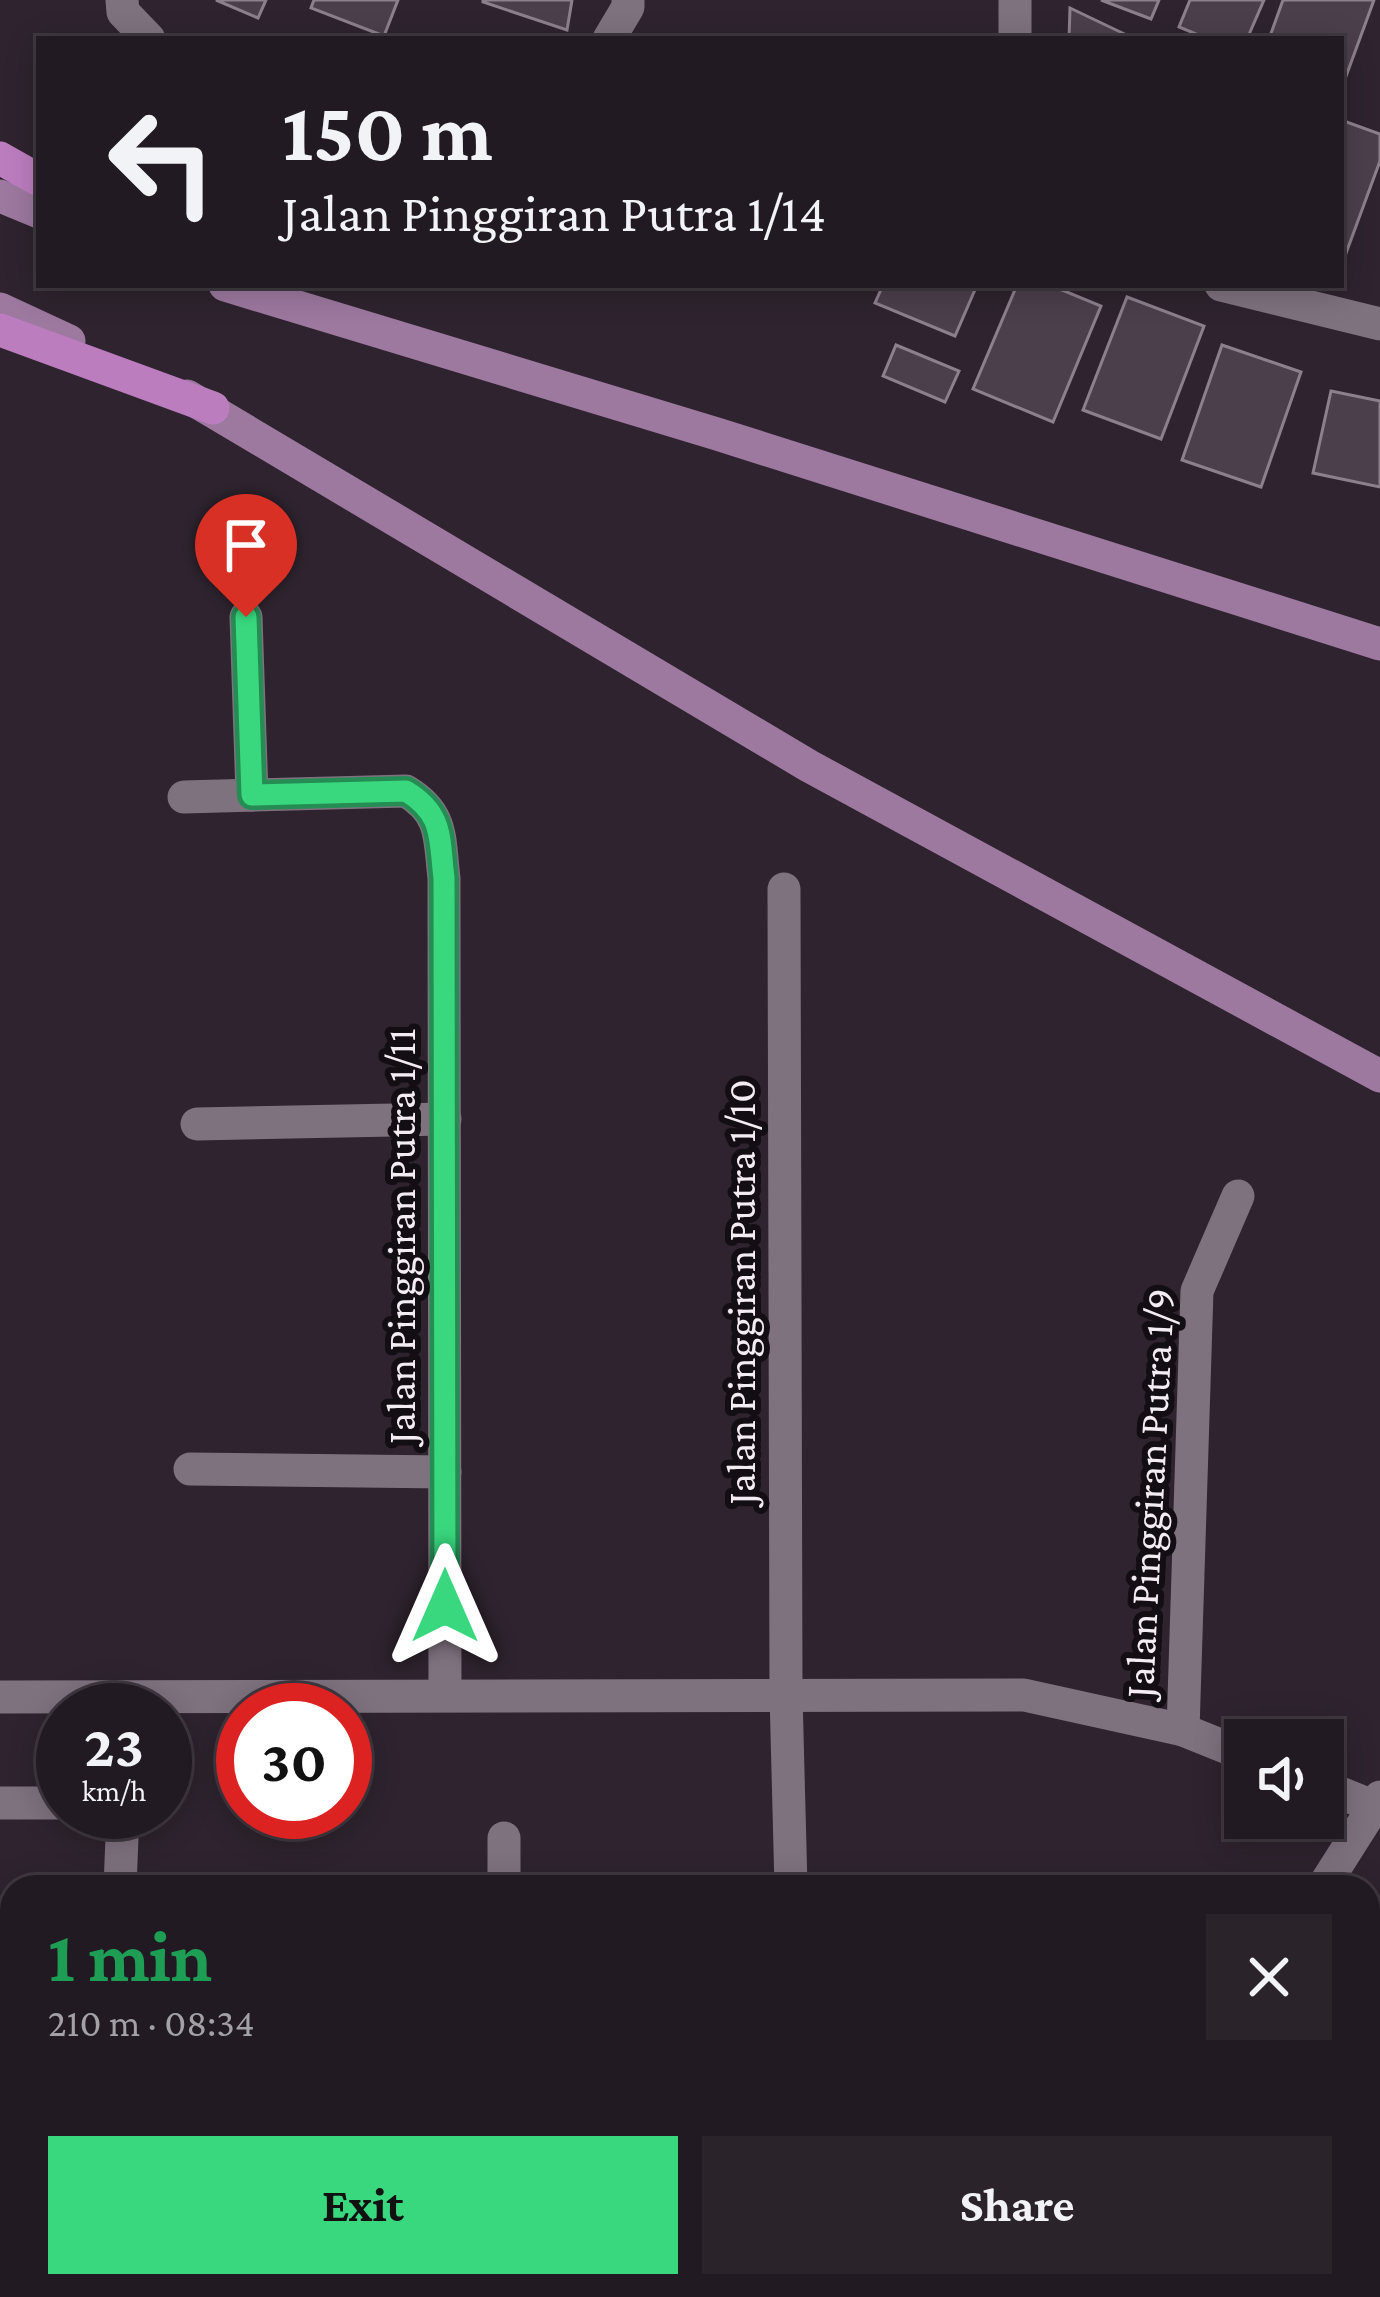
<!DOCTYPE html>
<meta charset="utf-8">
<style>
:root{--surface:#221a22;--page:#2a232a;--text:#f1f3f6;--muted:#a2a1a5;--line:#3f3840;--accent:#39d87f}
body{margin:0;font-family:"Crimson Pro",serif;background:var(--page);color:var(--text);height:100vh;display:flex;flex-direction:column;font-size:45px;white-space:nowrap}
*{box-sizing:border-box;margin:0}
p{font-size:39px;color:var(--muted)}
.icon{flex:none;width:66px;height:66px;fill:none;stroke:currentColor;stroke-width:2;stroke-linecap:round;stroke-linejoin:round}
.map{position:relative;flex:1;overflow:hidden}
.side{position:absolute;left:0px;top:1875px;width:1380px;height:423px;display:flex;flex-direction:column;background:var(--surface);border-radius:36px 36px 0 0;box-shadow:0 6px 30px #0003,0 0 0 3px var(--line)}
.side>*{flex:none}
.hud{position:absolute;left:36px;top:36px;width:1308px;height:252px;border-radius:0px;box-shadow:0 6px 30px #0003,0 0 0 3px var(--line);background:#221a22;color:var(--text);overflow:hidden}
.buttons{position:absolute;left:1224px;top:1719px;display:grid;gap:24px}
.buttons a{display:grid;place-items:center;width:120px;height:120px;border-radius:0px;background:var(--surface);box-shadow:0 6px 30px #0003,0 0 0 3px var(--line);font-size:60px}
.speed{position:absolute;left:36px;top:1683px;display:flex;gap:24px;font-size:60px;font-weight:700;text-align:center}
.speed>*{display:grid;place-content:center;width:156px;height:156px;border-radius:50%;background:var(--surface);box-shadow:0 6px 30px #0003,0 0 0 3px var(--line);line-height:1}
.speed small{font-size:30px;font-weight:400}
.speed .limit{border:18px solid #d22;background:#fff;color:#111}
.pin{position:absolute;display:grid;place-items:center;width:102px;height:102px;color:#fff;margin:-123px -51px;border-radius:50% 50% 50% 0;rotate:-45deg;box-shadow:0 0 12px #0007}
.pin .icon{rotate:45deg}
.me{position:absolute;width:132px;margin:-66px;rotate:0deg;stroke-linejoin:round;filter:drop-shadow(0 0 9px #0008)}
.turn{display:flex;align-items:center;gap:42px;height:252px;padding:0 48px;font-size:54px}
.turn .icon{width:156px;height:156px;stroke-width:2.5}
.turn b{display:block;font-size:84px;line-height:102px}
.round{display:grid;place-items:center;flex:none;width:126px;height:126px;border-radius:0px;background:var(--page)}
.headline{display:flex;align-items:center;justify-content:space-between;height:204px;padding:0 48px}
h1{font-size:72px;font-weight:700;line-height:90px;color:#1e9e55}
.cta{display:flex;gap:24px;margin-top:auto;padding:24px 48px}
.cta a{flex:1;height:138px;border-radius:0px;background:var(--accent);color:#111;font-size:48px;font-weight:700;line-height:138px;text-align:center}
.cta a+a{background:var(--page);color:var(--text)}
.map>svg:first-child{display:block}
</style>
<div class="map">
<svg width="1380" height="2297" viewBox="0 0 1380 2297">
<rect width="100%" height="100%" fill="#2e232e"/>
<g fill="#4b3f4b" stroke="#8d808d" stroke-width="3">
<path d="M216,0h50l-8,18z"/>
<path d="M314,0h84l-14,36 -73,-28z"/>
<path d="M483,0h89l-5,30 -84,-28z"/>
<path d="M1101,0h58l-8,19z"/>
<path d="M1190,0h74l-17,39h-39l-29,-12z"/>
<path d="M1283,0h91l-33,90v-51h-72z"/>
<path d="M1070,8l65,31h-66z"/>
<path d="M1341,120l39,14v27l-35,95 -4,-1z"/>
<path d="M883,285h94l-22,51 -80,-33z"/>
<path d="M1017,285h33l51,21 -48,116 -80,-33z"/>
<path d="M1127,297l77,29 -43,113 -78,-29z"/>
<path d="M896,345l63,26 -14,31 -62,-26z"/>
<path d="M1222,345l79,27 -40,115 -79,-27z"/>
<path d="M1331,391l49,10v86l-67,-14z"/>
</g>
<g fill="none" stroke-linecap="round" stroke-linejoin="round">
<g stroke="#7f727f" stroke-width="33">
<path d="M122,0l1,12 26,27"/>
<path d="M1015,0v39"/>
<path d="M609,39l19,-32v-7"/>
<path d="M1221,285l159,39"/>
<path d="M246,617l6,178"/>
<path d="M184,797l222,-6c38,23 33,47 38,87l1,817"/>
<path d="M784,889l2,805 5,193"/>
<path d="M197,1124l248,-5"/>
<path d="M190,1469l255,3"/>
<path d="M0,1697l1024,-2 159,35 62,25"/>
<path d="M1183,1730l14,-439 41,-95"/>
<path d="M1323,1786l57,23"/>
<path d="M0,1803h63"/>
<path d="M120,1887l3,-75"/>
<path d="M504,1887v-49"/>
<path d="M1368,2141l12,-19"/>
<path d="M0,2217h12"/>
<path d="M795,2286v11"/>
<path d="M101,2297l1,-11"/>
<path d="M1265,2297l7,-11"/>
</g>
<g stroke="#7f727f" stroke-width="33">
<path d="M1323,1887l57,-90"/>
<path d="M1368,1932l12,-19"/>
<path d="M1058,2297l7,-11"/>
<path d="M1134,2297l7,-11"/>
</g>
<g stroke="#9d789f" stroke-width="33">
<path d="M0,196l39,16"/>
<path d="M225,285l492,149 663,210"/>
<path d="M0,309l69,32"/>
<path d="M187,396l622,370 571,310"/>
</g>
<g stroke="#bc7dbf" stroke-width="33">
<path d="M0,158l39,22"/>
<path d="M0,330l213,78"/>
</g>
</g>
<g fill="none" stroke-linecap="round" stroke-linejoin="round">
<defs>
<path id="route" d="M246,617l6,178 154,-4c38,23 33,47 38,87l1,728"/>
</defs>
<use href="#route" stroke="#258c53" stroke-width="30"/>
<use href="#route" stroke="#39d87f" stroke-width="21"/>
</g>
<g text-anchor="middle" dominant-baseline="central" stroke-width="12" stroke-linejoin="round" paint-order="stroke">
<g font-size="42" fill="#f3ecf3" stroke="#130e13">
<text transform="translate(400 1236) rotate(-90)">Jalan Pinggiran Putra 1/11</text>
<text transform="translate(740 1292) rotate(-90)">Jalan Pinggiran Putra 1/10</text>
<text transform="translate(1149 1493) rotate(-87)">Jalan Pinggiran Putra 1/9</text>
</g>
</g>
</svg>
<div class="buttons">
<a><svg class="icon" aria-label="sound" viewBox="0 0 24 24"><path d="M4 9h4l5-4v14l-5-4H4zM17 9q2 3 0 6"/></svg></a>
</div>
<div class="speed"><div>23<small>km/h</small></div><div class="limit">30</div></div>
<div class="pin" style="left:246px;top:617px;background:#d93025"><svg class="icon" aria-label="arrive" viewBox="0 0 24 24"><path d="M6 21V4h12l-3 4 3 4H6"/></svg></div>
<svg class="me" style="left:445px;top:1606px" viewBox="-20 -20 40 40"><path d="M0-17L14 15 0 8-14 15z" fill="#39d87f" stroke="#fff" stroke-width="4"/></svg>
<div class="hud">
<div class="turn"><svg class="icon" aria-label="left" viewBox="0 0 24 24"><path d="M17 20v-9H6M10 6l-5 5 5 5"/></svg><div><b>150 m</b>Jalan Pinggiran Putra 1/14</div></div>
</div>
<section class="side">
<div class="headline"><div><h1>1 min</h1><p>210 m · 08:34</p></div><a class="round"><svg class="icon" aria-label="close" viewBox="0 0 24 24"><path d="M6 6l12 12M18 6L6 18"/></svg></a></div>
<div class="cta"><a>Exit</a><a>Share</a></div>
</section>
</div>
